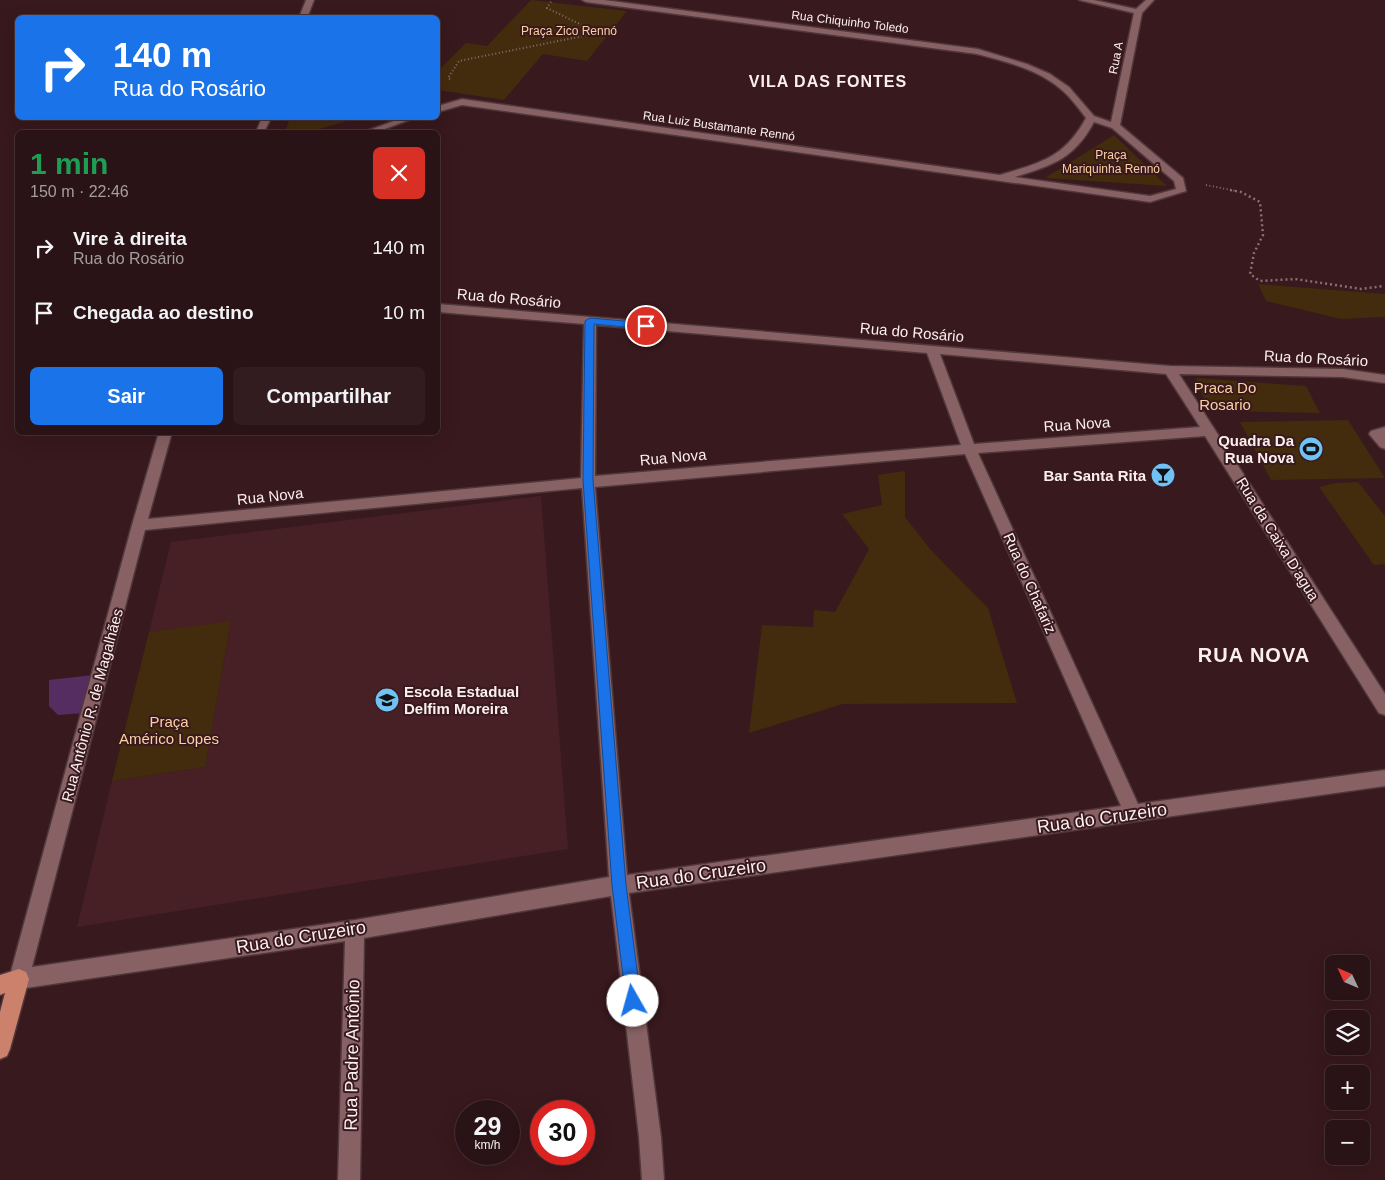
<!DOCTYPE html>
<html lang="pt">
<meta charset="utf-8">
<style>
:root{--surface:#2a1316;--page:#321c1f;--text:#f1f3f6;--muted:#a59ea1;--line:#463235;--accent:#1a73e8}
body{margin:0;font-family:Arial,sans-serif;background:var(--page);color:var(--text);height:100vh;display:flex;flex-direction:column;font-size:19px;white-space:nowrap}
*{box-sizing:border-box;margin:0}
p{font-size:16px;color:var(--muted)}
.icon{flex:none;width:28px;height:28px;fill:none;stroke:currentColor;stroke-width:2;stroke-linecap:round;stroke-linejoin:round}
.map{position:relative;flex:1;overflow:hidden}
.drawer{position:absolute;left:15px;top:130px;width:425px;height:305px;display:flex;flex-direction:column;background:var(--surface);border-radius:8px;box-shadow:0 5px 20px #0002,0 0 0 1px var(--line)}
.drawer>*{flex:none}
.top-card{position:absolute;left:15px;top:15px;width:425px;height:105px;border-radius:8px;box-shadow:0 5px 20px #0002,0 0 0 1px var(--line);background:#1a73e8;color:#fff;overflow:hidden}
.needle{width:32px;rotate:314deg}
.tools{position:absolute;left:1325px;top:955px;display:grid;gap:10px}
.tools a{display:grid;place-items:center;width:45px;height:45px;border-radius:8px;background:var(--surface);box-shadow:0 5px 20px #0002,0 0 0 1px var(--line);font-size:25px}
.speed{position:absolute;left:455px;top:1100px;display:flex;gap:10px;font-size:25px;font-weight:700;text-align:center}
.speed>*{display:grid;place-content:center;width:65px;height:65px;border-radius:50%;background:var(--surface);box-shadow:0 5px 20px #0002,0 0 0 1px var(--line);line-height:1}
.speed small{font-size:12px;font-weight:400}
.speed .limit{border:8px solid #d22;background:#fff;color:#111}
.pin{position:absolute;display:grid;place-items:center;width:42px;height:42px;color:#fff;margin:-21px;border:2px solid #fff;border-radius:50%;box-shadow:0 1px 5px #0007}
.me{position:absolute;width:55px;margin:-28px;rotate:353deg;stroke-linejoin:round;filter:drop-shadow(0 0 4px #0008)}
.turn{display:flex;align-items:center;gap:18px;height:105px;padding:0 15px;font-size:22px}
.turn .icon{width:65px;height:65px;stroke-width:2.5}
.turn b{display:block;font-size:35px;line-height:42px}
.round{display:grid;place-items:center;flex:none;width:52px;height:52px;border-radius:8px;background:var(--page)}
.headline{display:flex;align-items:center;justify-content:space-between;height:85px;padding:0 15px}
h1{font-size:30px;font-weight:800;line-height:38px;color:#1e9e55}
.button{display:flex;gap:10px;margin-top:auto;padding:10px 15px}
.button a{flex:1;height:58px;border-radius:8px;background:var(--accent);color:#fff;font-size:20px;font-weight:800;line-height:58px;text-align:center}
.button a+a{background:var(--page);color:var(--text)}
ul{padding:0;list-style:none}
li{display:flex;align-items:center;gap:15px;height:65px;padding:0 15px}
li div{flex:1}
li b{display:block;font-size:19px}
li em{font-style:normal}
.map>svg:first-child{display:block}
</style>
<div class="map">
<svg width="1385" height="1180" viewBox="0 0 1385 1180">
<rect width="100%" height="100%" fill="#38191d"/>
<path fill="#462025" d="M541,496l27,353 -491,78 35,-146 93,-14 26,-145 -82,10 22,-90z"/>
<g fill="#432b0e">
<path d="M531,0l96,11 -40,50 -44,-7 -39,46 -66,-10v-19l28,-28 21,3z"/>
<path d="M290,118h67l-48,14h-24z"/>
<path d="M1114,135l53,51 -122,-8z"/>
<path d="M1258,284l127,10v23l-44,2 -75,-18z"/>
<path d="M1196,378l110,8 14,27 -106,-2 -12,-16z"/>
<path d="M1348,420l37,58 -114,2 -31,-58z"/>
<path d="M905,471v46l25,32 58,59 29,95 -174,1 -94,29 13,-108 51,2 1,-17 21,2 34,-63 -27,-35 40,-9 -4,-30z"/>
<path d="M1358,482l27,34v48l-11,1 -55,-78 16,-4z"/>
<path d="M231,621l-26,146 -93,14 37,-149z"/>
</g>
<path fill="#562d60" d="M102,674l-18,39 -26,2 -9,-9v-26z"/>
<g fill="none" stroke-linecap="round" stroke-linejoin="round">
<defs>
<g id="minor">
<path d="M306,0h8l-7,18h-8z"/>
<path d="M582,0h22l374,49 49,15 23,10 19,13 25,29 17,6 23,-109 -55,-13h15l42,9 10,-9h8l-12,13 -22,112 63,53 3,13 -36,11 -688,-97 -24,7v-6l24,-7 538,76c42,-13 64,-17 86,-57 -7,-9 -14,-19 -23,-27 -23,-21 -56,-29 -86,-37l-391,-52zM1094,122l18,6 62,53 2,8 -26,7 -135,-19c38,-12 59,-18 79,-55z"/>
<path d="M262,118h9l-7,14h-8z"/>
<path d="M402,118h12l-37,14h-13z"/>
<path d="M438,304l732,62 173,3 42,6v8l-42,-6 -164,-3 206,320v21l-6,-2 -174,-277 -227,17 160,351 247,-34v16l-756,107 32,244 3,43h-22l-3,-43 -28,-241 -247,42 -4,242h-22l7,-239 -326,48 -7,-3 -3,-7 123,-454 27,-93h13l-24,87 433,-41 3,-154 -146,-12zM596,325l331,28 34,92 -366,31zM940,354l226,20 34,53 -226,17zM965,454l156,352 -494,69 -32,-388zM582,488l27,389 -254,43 -323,47 113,-437z"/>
<path d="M1385,427v22l-5,-2 -11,-13 2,-3z"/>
</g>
<path id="major" d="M19,969l7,3 3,7 -19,70 -3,7 -7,3v-47l5,-19 -5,2v-20z"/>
</defs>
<use href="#minor" stroke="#4f373a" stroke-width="3"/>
<use href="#major" stroke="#4f373a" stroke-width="3"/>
<g stroke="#887073" stroke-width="2" stroke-dasharray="1 2.5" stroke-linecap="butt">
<path d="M450,79l-2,-1 11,-17 139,-28 -51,-25 5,-8"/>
<path d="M1206,185l30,6"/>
</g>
<path stroke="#887073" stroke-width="2.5" stroke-dasharray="2 3" stroke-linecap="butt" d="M1230,190l11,2 19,10 3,33 -9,18 -4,21 10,7 35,-2 66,10 22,-3"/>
<use href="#minor" fill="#876164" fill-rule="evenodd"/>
<use href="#major" fill="#cc816c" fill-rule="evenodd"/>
</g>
<path fill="#1a73e8" stroke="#114b97" d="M590,318l56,5 5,3 -5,3 -52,-5 -1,156 33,405 15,116 -2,6 -6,2 -5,-2 -2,-6 -14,-116 -29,-405 2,-159z"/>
<defs>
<symbol id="stadium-disc" viewBox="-11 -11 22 22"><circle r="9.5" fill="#70c1f4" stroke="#38191d"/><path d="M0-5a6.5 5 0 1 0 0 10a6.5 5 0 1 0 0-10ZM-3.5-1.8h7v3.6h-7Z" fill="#111"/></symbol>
<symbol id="bar-disc" viewBox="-11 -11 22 22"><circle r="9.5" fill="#70c1f4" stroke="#38191d"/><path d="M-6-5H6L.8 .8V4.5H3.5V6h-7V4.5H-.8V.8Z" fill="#111"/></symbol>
<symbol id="school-disc" viewBox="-11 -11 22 22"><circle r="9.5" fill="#70c1f4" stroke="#38191d"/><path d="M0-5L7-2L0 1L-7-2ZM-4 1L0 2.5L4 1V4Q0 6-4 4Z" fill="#111"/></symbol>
</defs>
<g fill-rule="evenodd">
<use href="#stadium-disc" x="1297" y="435" width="28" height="28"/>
<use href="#bar-disc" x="1149" y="461" width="28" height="28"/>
<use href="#school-disc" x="373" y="686" width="28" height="28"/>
</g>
<g text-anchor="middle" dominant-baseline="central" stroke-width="4" stroke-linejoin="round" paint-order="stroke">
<g font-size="12" fill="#fcefef" stroke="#38191d">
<text transform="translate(850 22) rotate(7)">Rua Chiquinho Toledo</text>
<text transform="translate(1116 58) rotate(-79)">Rua A</text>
<text transform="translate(719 126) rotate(8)">Rua Luiz Bustamante Rennó</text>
</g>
<g font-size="12" fill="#fbd0a3" stroke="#38191d">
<text x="569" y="31">Praça Zico Rennó</text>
<text x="1111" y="155">Praça<tspan x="1111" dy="14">Mariquinha Rennó</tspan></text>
</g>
<g font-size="15" fill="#fcefef" stroke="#38191d">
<text transform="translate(509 298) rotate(5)">Rua do Rosário</text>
<text transform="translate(912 332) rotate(5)">Rua do Rosário</text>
<text transform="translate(1316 358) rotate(3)">Rua do Rosário</text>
<text transform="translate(1077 424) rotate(-4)">Rua Nova</text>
<text transform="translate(673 457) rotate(-5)">Rua Nova</text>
<text transform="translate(270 496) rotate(-6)">Rua Nova</text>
<text transform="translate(1278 539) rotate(58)">Rua da Caixa D'agua</text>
<text transform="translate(1030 583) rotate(66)">Rua do Chafariz</text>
<text transform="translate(92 705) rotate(-75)">Rua Antônio R. de Magalhães</text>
</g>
<g font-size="15" fill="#fbd0a3" stroke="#38191d">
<text x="1225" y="387">Praca Do<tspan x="1225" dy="17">Rosario</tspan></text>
<text x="169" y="721">Praça<tspan x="169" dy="17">Américo Lopes</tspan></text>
</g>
<g font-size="15" font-weight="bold" fill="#fcefef" stroke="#38191d" text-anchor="end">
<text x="1294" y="440">Quadra Da<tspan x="1294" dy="17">Rua Nova</tspan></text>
<text x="1146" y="475">Bar Santa Rita</text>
<text x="404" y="691" text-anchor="start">Escola Estadual<tspan x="404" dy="17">Delfim Moreira</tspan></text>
</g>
<g font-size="16" font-weight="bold" letter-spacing="1" fill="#fcefef" stroke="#38191d">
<text x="828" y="81">VILA DAS FONTES</text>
</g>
<g font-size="18" fill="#fcefef" stroke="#38191d">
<text transform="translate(1102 818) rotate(-8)">Rua do Cruzeiro</text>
<text transform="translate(701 874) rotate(-8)">Rua do Cruzeiro</text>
<text transform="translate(301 937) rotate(-9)">Rua do Cruzeiro</text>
<text transform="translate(352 1055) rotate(-89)">Rua Padre Antônio</text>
</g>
<g font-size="20" font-weight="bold" letter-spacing="1" fill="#fcefef" stroke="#38191d">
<text x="1254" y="655">RUA NOVA</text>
</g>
</g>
</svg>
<div class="tools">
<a><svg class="needle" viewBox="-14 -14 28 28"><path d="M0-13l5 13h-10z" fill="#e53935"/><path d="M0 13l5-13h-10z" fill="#a59ea1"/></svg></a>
<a><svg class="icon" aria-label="layers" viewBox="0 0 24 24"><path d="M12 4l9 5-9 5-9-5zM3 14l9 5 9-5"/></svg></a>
<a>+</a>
<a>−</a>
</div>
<div class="speed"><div>29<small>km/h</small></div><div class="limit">30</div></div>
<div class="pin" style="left:646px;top:326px;background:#d93025"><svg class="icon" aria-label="arrive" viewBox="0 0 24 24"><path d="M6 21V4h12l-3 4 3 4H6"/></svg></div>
<svg class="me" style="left:633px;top:1001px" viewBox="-20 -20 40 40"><circle r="19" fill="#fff"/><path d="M0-13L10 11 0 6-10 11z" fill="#1a73e8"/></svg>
<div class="top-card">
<div class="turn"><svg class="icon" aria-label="right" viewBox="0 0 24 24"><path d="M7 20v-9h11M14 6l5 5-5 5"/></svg><div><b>140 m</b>Rua do Rosário</div></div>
</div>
<section class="drawer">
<div class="headline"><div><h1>1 min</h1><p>150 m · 22:46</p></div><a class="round" style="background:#d93025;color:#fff"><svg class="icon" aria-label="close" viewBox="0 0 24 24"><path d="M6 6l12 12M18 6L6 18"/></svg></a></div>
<ul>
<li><svg class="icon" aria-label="right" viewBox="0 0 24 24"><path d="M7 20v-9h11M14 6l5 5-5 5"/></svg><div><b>Vire à direita</b><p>Rua do Rosário</p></div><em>140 m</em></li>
<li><svg class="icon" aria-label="arrive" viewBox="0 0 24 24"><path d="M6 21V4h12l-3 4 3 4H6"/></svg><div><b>Chegada ao destino</b></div><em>10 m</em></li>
</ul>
<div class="button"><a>Sair</a><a>Compartilhar</a></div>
</section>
</div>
